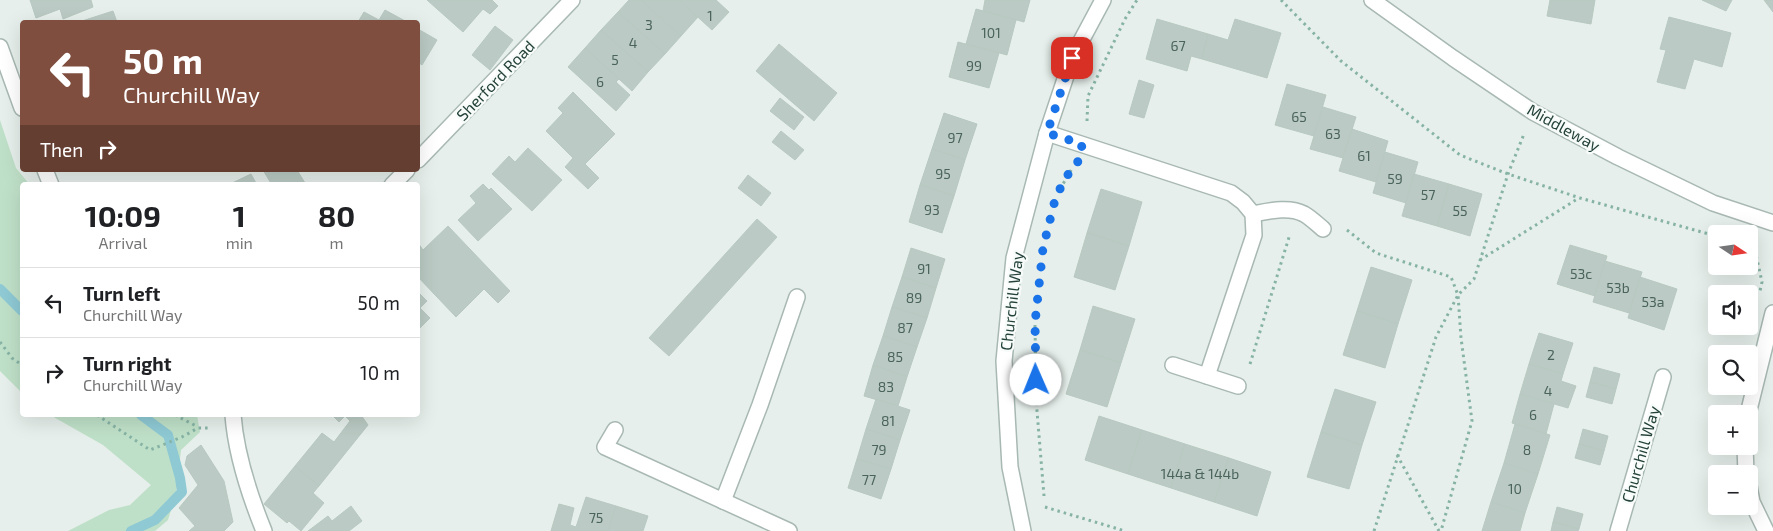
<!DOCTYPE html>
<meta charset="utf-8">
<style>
:root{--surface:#fff;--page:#f6f6f6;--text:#202124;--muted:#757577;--line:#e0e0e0}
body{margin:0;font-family:"Exo 2",sans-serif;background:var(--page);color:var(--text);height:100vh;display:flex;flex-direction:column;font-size:19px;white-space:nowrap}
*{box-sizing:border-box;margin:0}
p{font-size:16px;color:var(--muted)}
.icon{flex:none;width:28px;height:28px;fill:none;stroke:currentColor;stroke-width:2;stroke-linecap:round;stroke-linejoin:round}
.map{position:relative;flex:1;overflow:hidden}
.sheet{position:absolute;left:20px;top:182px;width:400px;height:235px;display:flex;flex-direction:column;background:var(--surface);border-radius:5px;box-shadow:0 5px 20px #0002}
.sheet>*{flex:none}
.banner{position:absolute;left:20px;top:20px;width:400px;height:152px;border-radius:5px;box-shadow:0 5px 20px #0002;background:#7f4e3f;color:#fff;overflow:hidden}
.needle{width:32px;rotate:103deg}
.controls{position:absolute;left:1708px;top:225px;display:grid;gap:10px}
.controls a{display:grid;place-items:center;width:50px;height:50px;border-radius:5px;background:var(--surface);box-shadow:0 5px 20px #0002;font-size:25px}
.pin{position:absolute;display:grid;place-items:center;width:42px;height:42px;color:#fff;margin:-21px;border-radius:10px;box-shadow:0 2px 8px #0006}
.me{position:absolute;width:55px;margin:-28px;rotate:359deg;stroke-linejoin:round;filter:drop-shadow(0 0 4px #0008)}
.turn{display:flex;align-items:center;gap:18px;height:105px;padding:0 20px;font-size:22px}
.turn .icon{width:65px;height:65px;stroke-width:2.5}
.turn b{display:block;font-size:35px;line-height:42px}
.then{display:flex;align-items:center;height:48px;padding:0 20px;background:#0003;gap:10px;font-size:19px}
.eta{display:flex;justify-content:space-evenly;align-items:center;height:85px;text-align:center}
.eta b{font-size:30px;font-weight:700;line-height:35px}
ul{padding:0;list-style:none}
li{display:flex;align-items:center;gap:15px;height:70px;padding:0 20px;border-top:1px solid var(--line)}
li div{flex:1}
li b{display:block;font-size:19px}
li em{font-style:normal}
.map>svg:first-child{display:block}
</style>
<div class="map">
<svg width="1773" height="531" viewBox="0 0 1773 531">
<rect width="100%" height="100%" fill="#e6efeb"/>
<g fill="#bfe0c8">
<path d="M0,120l16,48 14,17h-8v208l-22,-22z"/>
<path d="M50,415h147l3,17 -19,18 -5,44 -8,26 -13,11h-87l41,-21 21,-5 21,-20 -48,-40z"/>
</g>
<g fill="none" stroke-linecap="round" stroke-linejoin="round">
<g stroke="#8ec9d4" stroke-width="10">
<path d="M0,289l22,22"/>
<path d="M131,531l24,-11 27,-28 -2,-14 -12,-43 -27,-20"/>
</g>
</g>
<g fill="#bbcac4" stroke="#b8c9c2">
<path d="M30,0h61l2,7 -30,12 -3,-10 -24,9z"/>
<path d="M427,0h65l6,6 -8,8 -7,-5 -20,23z"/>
<path d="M629,0h12l40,36 -16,18 -47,-42z"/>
<path d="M641,0h38l19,17 -17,19z"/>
<path d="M679,0h37l13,12 -17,18z"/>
<path d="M985,0h45l-6,22 -41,-11z"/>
<path d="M1550,0h45l-4,24 -44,-8z"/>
<path d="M1702,0h30l-6,11z"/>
<path d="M1764,0h9v12z"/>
<path d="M976,9l40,11 -9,35 -41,-11z"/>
<path d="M385,10l22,12h-49l6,-10 15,8z"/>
<path d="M113,11l4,11h-38z"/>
<path d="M618,12l47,42 -17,18 -47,-42z"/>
<path d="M1669,17l62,16 -9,34 -28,-8 -9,30 -28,-7 9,-32 -6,-1z"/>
<path d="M1157,19l51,15 -6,25 -11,-3 -4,15 -41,-12z"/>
<path d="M1235,19l46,14 -14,45 -65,-19 6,-25 20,6z"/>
<path d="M495,26l18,14 -23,30 -18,-15z"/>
<path d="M418,29l19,11 -15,25 -4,-3z"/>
<path d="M601,30l47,42 -16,19 -47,-43z"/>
<path d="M958,42l41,11 -10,35 -40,-11z"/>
<path d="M779,44l58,49 -23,28 -58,-50z"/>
<path d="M585,48l34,31 -3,3 14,13 -14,16 -48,-44z"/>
<path d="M1139,80l15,5 -10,33 -15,-4z"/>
<path d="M1287,84l39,11 -12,41 -39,-11z"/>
<path d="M573,92l42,42 -30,30 14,14 -11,11 -23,-22 8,-9 -27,-27 17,-18 -5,-5z"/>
<path d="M780,98l24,19 -10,13 -24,-19z"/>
<path d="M1323,107l33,10 -13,41 -33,-9z"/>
<path d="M944,113l33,11 -12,36 -33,-11z"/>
<path d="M1352,129l36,12 -12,41 -37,-11z"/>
<path d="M781,131l23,19 -9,10 -23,-18z"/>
<path d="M528,148l34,32 -30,31 -40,-37 17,-18 6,6z"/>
<path d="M932,149l33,11 -11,36 -34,-11z"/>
<path d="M1385,152l33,10 -12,41 -33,-10z"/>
<path d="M263,170h34l8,13 -4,2h-29z"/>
<path d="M251,174l6,11h-29z"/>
<path d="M1414,174l35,10 -12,42 -35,-10z"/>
<path d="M748,175l23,18 -10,13 -23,-18z"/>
<path d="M483,184l6,6 2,-2 21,21 -34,32 -20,-21 18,-17 -6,-7z"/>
<path d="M1449,184l33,10 -12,42 -33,-10z"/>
<path d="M920,185l34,11 -12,37 -33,-11z"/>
<path d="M1101,189l41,13 -13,44 -42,-13z"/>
<path d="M757,219l20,18 -108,119 -20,-18z"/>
<path d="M448,226l62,65 -12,12 -14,-14 -28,28 -38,-40v-34l5,7z"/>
<path d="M1087,233l42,13 -14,44 -41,-13z"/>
<path d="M1570,245l37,11 -12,40 -38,-12z"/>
<path d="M911,248l34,11 -9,29 -34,-11z"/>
<path d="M1605,261l37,11 -13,41 -36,-11z"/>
<path d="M1371,267l41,13 -14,44 -41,-13z"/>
<path d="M902,277l34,11 -9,30 -35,-11z"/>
<path d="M1640,277l37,12 -13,41 -36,-12z"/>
<path d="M418,292l9,9 -7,7 10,10 -12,12z"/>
<path d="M1093,306l42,13 -14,44 -41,-13z"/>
<path d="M892,307l35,11 -10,29 -34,-11z"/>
<path d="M1357,311l41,13 -13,44 -42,-13z"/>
<path d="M1539,333l34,10 -10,31 -34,-10z"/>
<path d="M883,336l34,11 -10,30 -34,-12z"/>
<path d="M1080,350l41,13 -14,44 -41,-13z"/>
<path d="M1529,364l34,10 -2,7 15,5 -8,22 -48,-14z"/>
<path d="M873,365l34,12 -9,29 -34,-10z"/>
<path d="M1594,367l26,7 -4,15 -26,-7z"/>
<path d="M1590,382l26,7 -4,15 -26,-7z"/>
<path d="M1335,389l41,13 -14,43 -41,-13z"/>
<path d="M1520,394l34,10 -8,30 -34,-11z"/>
<path d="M876,399l34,11 -10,30 -34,-11z"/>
<path d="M332,415h25l-7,6 -5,-5 -6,6z"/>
<path d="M357,415h4l7,10 -49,61 -24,-20 27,-33 12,9 16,-21z"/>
<path d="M1099,416l43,14 -14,44 -43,-14z"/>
<path d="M1515,424l35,11 -12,39 -34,-11z"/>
<path d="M866,429l34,11 -9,29 -34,-10z"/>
<path d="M1583,429l25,7 -4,15 -25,-7z"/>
<path d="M1142,430l43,14 -14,44 -43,-14z"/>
<path d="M1321,432l41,13 -13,44 -42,-12z"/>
<path d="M1185,444l44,14 -15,44 -43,-14z"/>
<path d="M1579,444l25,7 -4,14 -25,-7z"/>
<path d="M201,445l23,36 9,41 -9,9h-35l6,-5 -16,-18 19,-23 -13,-20 2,-9z"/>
<path d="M1229,458l42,14 -14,44 -43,-14z"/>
<path d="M857,459l34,10 -10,30 -33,-11z"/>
<path d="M1504,463l34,11 -13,39 -34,-11z"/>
<path d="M295,466l24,20 -6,7 11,10 -23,28 -12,-10 -2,2 -23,-19z"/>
<path d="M586,497l30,9 -8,25h-57l8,-27 15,4 -4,17 6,2z"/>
<path d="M1491,502l34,11 -5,18h-38z"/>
<path d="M351,506l11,15 -13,10h-41l20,-15 4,5z"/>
<path d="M616,506l32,10 -5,15h-35z"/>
<path d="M1557,507l26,7 -4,15 -26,-7z"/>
<path d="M1553,522l26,7 -1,2h-27z"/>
</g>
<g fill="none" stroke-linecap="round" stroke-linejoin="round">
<defs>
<g id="street">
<path d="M1372,0l81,58 80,54 85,45 95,46 60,20"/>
<path d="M0,47l22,61"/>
<path d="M1047,133l184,60 12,9 10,12 1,21 -47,141"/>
<path d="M418,160l154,-160"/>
<path d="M45,170l6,15"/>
<path d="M392,185l15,-15"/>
<path d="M1253,214c16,-3 36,-8 51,0 7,4 13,10 19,15"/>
<path d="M1173,365l65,21"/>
<path d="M1748,414l25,-101"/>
<path d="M233,415c3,40 16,79 31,116"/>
<path d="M615,430l-10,17 184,84"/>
<path d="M1745,446l1,28"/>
<path d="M1749,486l3,16 14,29"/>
<path d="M723,501l37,-96 37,-108"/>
<path d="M1023,531l-13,-64 -6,-106 10,-103 33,-125 25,-75 31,-58"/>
<path d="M1618,531l45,-154"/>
</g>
</defs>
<use href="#street" stroke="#a8b8b2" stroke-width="18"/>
<g stroke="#86b3a5" stroke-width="3" stroke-dasharray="2.5 4" stroke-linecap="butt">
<path d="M1281,0l60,61 119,94 48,19 72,24 136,38"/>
<path d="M1087,121l1,-25 37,-77 12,-19"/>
<path d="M1060,189l13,-22"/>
<path d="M1347,230l29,23 75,24 7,18 3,43 11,83 -31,110"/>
<path d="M22,245v1"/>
<path d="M1749,247l6,3 7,32 -2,9"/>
<path d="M1480,260l99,-62"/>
<path d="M1035,325l1,74 8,97"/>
<path d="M0,342l12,16 10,7"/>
<path d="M1250,364l40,-130"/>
<path d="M97,415l53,35 32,-13 16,-9h11"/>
<path d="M175,415l23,12"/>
<path d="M1397,455l42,76"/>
<path d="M1045,507l80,24"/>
<path d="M1374,531l62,-194 22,-42 16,-16 34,-105 16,-40"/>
</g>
<use href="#street" stroke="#fff" stroke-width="15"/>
</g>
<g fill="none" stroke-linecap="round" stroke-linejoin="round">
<path stroke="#1a73e8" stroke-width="9" stroke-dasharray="0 16.2" d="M1036,380l-1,-57 8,-75 13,-52 14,-25 10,-12 2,-15 -35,-11 25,-75"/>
</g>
<g text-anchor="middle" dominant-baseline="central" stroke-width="4.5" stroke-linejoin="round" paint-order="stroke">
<g font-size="14" fill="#4a645c">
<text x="710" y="15">1</text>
<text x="649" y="24">3</text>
<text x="991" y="32">101</text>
<text x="633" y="42">4</text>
<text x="1178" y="45">67</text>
<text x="615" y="59">5</text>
<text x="974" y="65">99</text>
<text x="600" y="81">6</text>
<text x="1299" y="116">65</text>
<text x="1333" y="133">63</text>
<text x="955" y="137">97</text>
<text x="1364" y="155">61</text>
<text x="943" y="173">95</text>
<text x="1395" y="178">59</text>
<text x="1428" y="194">57</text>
<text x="932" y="209">93</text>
<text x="1460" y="210">55</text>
<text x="924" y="268">91</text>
<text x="1581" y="273">53c</text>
<text x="1618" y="287">53b</text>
<text x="914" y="297">89</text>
<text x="1653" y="301">53a</text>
<text x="905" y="327">87</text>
<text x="1551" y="354">2</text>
<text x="895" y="356">85</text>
<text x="886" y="386">83</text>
<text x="1548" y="390">4</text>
<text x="1533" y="414">6</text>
<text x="888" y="420">81</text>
<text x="879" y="449">79</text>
<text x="1527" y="449">8</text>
<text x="1200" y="473">144a &amp; 144b</text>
<text x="869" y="479">77</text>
<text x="1515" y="488">10</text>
<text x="596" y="517">75</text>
</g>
<g font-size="16" fill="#24423a" stroke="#f7fbf9">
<text transform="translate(495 80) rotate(-46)">Sherford Road</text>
<text transform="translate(1564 127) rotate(29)">Middleway</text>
<text transform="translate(1011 301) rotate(-83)">Churchill Way</text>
<text transform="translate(1640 454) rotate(-74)">Churchill Way</text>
</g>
</g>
</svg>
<div class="controls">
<a><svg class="needle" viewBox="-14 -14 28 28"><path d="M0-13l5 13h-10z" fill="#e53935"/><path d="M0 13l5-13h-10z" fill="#757577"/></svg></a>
<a><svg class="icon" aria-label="sound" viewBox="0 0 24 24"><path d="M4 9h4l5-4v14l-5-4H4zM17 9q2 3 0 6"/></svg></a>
<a><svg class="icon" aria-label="search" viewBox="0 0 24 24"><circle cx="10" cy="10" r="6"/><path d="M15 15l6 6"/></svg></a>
<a>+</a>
<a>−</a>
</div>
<div class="pin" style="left:1072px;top:58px;background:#d93025"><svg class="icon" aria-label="arrive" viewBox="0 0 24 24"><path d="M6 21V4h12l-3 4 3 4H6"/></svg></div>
<svg class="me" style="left:1036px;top:380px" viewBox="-20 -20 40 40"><circle r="19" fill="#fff"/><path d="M0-13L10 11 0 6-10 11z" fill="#1a73e8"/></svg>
<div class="banner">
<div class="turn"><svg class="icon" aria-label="left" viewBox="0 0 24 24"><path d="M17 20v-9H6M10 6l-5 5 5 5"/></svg><div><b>50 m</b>Churchill Way</div></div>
<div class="then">Then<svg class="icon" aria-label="right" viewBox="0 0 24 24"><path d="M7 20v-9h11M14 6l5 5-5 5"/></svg></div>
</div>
<section class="sheet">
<div class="eta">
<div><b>10:09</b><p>Arrival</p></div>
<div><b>1</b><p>min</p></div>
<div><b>80</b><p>m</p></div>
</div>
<ul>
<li><svg class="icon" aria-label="left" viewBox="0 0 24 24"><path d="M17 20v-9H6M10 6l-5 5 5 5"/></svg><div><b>Turn left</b><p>Churchill Way</p></div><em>50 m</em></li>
<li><svg class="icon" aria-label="right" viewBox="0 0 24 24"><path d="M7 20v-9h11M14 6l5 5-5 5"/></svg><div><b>Turn right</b><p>Churchill Way</p></div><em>10 m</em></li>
</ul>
</section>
</div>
